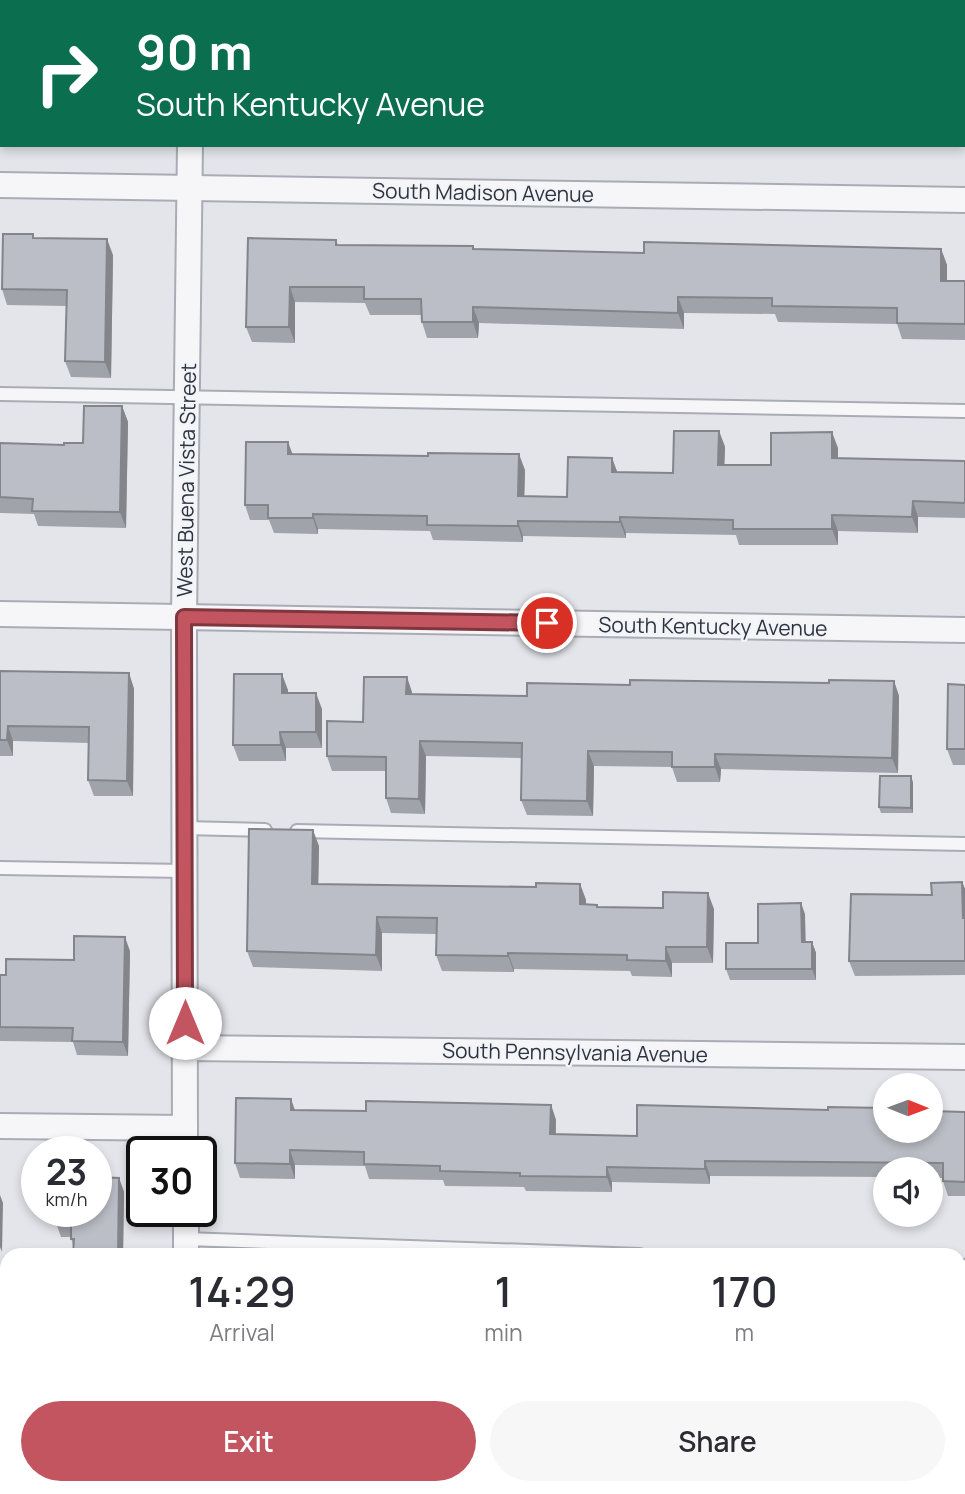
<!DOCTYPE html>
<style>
:root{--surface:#fff;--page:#f7f7f7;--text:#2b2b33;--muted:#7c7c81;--accent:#c2555f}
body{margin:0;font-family:Manrope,sans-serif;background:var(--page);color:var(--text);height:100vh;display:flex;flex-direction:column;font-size:26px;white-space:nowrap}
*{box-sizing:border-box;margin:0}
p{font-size:23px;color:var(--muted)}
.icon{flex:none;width:38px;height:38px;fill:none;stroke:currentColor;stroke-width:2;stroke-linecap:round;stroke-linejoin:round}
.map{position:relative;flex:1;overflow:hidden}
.side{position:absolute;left:0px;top:1248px;width:966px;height:247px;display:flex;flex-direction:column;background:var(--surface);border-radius:21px 21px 0 0;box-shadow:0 4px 10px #0003}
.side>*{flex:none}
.guide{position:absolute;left:0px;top:0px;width:966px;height:147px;box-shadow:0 4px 10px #0003;background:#0b6e4f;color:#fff;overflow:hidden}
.needle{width:46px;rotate:91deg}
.fabs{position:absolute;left:873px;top:1073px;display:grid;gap:14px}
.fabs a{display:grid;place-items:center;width:70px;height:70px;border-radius:50%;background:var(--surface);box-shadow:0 4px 10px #0003;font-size:35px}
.speed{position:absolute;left:21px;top:1136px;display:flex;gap:14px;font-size:35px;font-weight:700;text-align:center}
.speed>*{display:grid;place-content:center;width:91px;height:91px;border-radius:50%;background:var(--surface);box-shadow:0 4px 10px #0003;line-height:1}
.speed small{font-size:18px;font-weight:400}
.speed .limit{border:4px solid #111;border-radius:10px;background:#fff;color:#111}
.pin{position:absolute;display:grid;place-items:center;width:60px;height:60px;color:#fff;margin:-30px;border:4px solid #fff;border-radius:50%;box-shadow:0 2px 7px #0007}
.me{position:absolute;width:77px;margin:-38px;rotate:0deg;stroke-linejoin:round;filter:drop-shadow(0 0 5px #0008)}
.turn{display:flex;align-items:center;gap:24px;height:147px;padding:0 21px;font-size:32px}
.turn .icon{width:91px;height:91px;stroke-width:2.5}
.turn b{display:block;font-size:49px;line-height:60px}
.eta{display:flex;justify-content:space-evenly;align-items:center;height:119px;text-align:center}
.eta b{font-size:42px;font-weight:600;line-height:49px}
.button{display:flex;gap:14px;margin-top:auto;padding:14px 21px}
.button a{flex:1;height:80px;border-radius:42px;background:var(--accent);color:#fff;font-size:28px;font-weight:600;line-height:80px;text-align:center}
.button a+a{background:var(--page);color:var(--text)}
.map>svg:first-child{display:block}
</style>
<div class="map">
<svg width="965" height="1494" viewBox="0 0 965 1494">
<rect width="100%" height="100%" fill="#e3e5ea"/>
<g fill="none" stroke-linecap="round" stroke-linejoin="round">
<defs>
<g id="lane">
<path d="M0,394l965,17"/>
<path d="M185,828l80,2"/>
<path d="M297,831l668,13"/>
<path d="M0,868l185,3"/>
<path d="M186,1239l454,16"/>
<path d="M959,1266h6"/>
<path d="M0,1384h7"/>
</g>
<g id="street">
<path d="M191,2v-2"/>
<path d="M0,185l965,15"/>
<path d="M0,614l965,16"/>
<path d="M185,1048l780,9"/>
<path d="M0,1126l185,2"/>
<path d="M185,1152l-1,-535 6,-472"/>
<path d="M186,1211v44"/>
<path d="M187,1488v6"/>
</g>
</defs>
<use href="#lane" stroke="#a9acb4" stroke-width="16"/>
<use href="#street" stroke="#a9acb4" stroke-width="28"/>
<use href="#lane" stroke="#f6f6f9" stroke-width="12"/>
<use href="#street" stroke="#f6f6f9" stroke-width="24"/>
</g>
<g fill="#a1a3aa">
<rect x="0" y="24" width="2" height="68"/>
<path d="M35,238l78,17 -2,123 -40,-1 -6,-16 1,-55 -59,-1 -5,-16z"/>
<path d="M336,240l2,5 306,8 297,-4 6,16v16h18v59l-63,-1 -5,-15 -119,-2 -3,-8 -91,-1v16l-205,-6 -1,15h-51l-5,-16v-7h-52l-5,-12 -70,-1v41l-43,-1 -6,-15z"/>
<path d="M122,406l6,16 -2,106 -88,-2 -4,-12 -34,-1v-70l64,2 19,-2z"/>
<path d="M719,431l6,16 -1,18h47l67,-17v10l127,3v57l-47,-1v16l-80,-2v14h-99l-3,-10 -110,-2v5l-103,-2v6l-90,-2 -3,-9 -112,-2v5l-44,-1 -5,-13h-19l-5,-15 48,-51 232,16 -1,26 43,1 45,-39 5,14 56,1z"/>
<path d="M0,671l129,2 5,16 -1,107h-39l-6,-16 1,-37 -76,-2v15h-13z"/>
<path d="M894,681l5,15 -1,77 -177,-4 -1,13h-43l-5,-15 -78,-1 -1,50 -66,-1 -6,-15 1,-42 -96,-2 -1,58 -34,-1 -5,-15v-27h-54l-5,-15 36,-34 49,-30v2l115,2 103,-11 199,-2z"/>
<path d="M965,685v80h-12l-6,-16z"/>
<path d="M288,690v3l34,16v39h-36v13h-47l-6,-16z"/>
<path d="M913,782v31h-32l-2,-6z"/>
<path d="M319,846l-1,38 218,3 44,-3 6,16v4l11,1v2l117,2 -1,54h-41v14l-40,-1 -2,-5 -116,-2v3l-72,-1 -6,-16v-21l-54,-1v38l-129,-4 -6,-16z"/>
<path d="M962,882l3,7v86l-110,1 -6,-15 83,-66z"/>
<path d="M805,914v28h7l4,11v27h-86l-4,-11 32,-26z"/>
<path d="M130,951l-2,105 -51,-1 -4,-13 -73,-1v3v-69h6l68,-15z"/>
<path d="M551,1105l5,15v14l81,2 249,-6 79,-18v84h-17l-5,-15v-3h-12v-9h-45v8l-176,-1v8l-98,-2v10l-86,-1 -2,-4 -79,-1 -2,-6 -74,-1 -4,-13 -70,-1v14l-55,-1 -5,-15 60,-53 71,1z"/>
<path d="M119,1178l5,14 -1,63h-50v-9l-2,-9h-10l-5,-14z"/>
<path d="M798,1488h47v6h-45z"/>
</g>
<g fill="#83858b">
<path d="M107,239l6,16 -2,123 -6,-16z"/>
<path d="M941,249l6,16v32l-6,-16z"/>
<path d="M290,287l5,15v41l-6,-16z"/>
<path d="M678,297l6,16v16l-6,-16z"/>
<path d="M473,307l6,16 -1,15 -5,-16z"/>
<path d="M122,406l6,16 -2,106 -6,-16z"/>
<path d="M719,431l6,16 -1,34 -6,-16z"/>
<path d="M832,432l6,16v26l-6,-16z"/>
<path d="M288,442l6,16 -6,-4z"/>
<path d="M519,454l6,16 -1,41 -6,-15z"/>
<path d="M612,458l6,16 -6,-2z"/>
<path d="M913,501l5,16v16l-6,-16z"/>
<path d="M313,514l5,15v5l-5,-16z"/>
<path d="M832,515l6,16v14l-6,-16z"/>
<path d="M620,517l6,16v5l-6,-16z"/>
<path d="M518,521l5,15v6l-5,-16z"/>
<path d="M129,673l5,16 -1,107 -6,-15z"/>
<path d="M282,674l6,16v19l-6,-16z"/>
<path d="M407,677l5,15v17l-6,-15z"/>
<path d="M894,681l5,15 -1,77 -6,-15z"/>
<path d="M316,693l6,16v39l-6,-16z"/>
<path d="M8,726l5,15v15l-6,-16z"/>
<path d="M280,732l6,16v13l-5,-16z"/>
<path d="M420,741l6,15 -1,58 -6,-15z"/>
<path d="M588,751l6,15 -1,50 -6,-15z"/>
<path d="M715,754l6,15 -1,13 -5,-15z"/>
<path d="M911,776l2,6v31l-2,-5z"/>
<path d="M313,830l6,16 -1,54 -6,-16z"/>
<path d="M962,882l3,7v34l-2,-5z"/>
<path d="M580,884l6,16 -1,20 -5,-16z"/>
<path d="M708,893l6,16 -1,54 -6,-16z"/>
<path d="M801,903l4,11 1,39 -4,-11z"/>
<path d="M377,917l5,16v38l-6,-16z"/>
<path d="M125,937l5,14 -2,105 -5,-14z"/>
<path d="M812,942l4,11v27l-4,-11z"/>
<path d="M666,947l6,16v14l-6,-16z"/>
<path d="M508,953l6,16v3l-6,-16z"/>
<path d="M291,1099l5,14 -5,-3z"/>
<path d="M551,1105l5,15 -1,29 -5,-15z"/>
<path d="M290,1150l5,15v14l-5,-15z"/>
<path d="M705,1161l5,15v8l-5,-15z"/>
<path d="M607,1167l5,15v10l-5,-15z"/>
<path d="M119,1178l5,14 -1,63h-5z"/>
<path d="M0,1195l3,8 -1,49 -2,-5z"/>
<path d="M841,1488h4v6h-2z"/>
</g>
<g fill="#bbbec6" stroke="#83858b" stroke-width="2">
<rect x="0" y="24" width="2" height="53"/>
<rect x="964" y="45" width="1" height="56"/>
<path d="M3,234h30v4l74,1 -2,123 -40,-1 2,-71 -65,-1z"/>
<path d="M248,238l88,2v5l137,1v3l171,4v-11l297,7v32h24v43l-68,-1v-15l-125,-2v-8l-94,-1v16l-205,-6v15h-51l-1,-23h-57v-12h-74l-1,40h-43z"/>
<path d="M84,406h38l-2,106 -88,-1 1,-12 -33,-2v-54l64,2v-2h19z"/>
<path d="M674,431h45l-1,34h53v-32l61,-1v26l133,3v42l-52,-2 -1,16 -80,-2v14h-99v-9l-113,-3v5l-102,-1v5l-91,-1v-9l-114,-2v4h-45v-13h-23l1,-63h42v12l140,2v-3l91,1 -1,42 49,1 1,-40 44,1v14l61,1z"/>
<path d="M0,671l129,2 -2,108 -39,-1 1,-53 -81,-1 -1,14h-7z"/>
<path d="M234,674h48v19h34v39h-36l1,13h-48z"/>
<path d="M364,677h43l-1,17 121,2v-13l103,2v-5l199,3v-3l65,1 -2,77 -177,-4v13h-43v-15l-84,-1 -1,50 -66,-1 1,-57 -102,-2 -1,58 -33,-1v-41l-59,-1v-35l36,1z"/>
<path d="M948,684l17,1v64h-18z"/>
<path d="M880,776h31v32l-32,-1z"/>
<path d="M249,829l64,1 -1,54 224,3v-4l44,1v20l17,1v2l66,1v-16l45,1 -1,54h-41v14l-39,-1v-5l-119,-2v3l-72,-1 1,-37 -60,-1 -1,38 -129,-4z"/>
<path d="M962,882l1,36h2v43h-116l2,-67 81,1 -1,-12z"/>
<path d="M801,903l1,39h10v27h-86v-26h32v-39z"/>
<path d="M74,936l51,1 -2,105 -51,-1 1,-13 -73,-1v-52h6v-16l68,1z"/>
<path d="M236,1098l55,1v11l75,1v-10l185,4 -1,29 87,2v-31l191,5v-3l58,1v22h45v-19l34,1v70l-22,-1v-18l-238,-2v8l-98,-2v10l-87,-1v-3l-80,-2v-5l-76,-2v-12l-74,-2v14l-55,-1z"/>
<path d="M96,1177l23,1 -1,77h-45l1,-16h-3v-16h-15v-12h40z"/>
<path d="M960,1461h5v32h-6z"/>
</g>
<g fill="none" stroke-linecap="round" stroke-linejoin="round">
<defs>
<path id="route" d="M185,1023l-1,-406 363,6"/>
</defs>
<use href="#route" stroke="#7e373e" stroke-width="18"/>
<use href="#route" stroke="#c2555f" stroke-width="12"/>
</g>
<g text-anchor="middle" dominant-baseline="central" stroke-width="5" stroke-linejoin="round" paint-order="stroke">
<g font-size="21" fill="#2d3341" stroke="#f3f4f7">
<text transform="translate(483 192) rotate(1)">South Madison Avenue</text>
<text transform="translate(186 480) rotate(-89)">West Buena Vista Street</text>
<text transform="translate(713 626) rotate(1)">South Kentucky Avenue</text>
<text transform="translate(575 1052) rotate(1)">South Pennsylvania Avenue</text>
</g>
</g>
</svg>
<div class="fabs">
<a><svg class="needle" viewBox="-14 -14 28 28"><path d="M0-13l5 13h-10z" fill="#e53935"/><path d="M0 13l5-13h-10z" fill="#7c7c81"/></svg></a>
<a><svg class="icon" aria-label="sound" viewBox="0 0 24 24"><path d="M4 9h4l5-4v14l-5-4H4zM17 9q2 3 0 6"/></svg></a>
</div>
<div class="speed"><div>23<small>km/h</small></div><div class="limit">30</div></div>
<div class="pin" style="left:547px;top:623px;background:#d93025"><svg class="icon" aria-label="arrive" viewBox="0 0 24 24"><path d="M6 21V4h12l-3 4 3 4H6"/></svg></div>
<svg class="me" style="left:185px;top:1023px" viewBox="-20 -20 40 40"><circle r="19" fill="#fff"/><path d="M0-13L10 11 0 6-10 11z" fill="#c2555f"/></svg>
<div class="guide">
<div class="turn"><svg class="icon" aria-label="right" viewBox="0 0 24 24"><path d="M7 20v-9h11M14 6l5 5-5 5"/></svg><div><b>90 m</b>South Kentucky Avenue</div></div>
</div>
<section class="side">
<div class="eta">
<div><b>14:29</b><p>Arrival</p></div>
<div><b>1</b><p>min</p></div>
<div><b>170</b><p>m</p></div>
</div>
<div class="button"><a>Exit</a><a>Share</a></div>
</section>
</div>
